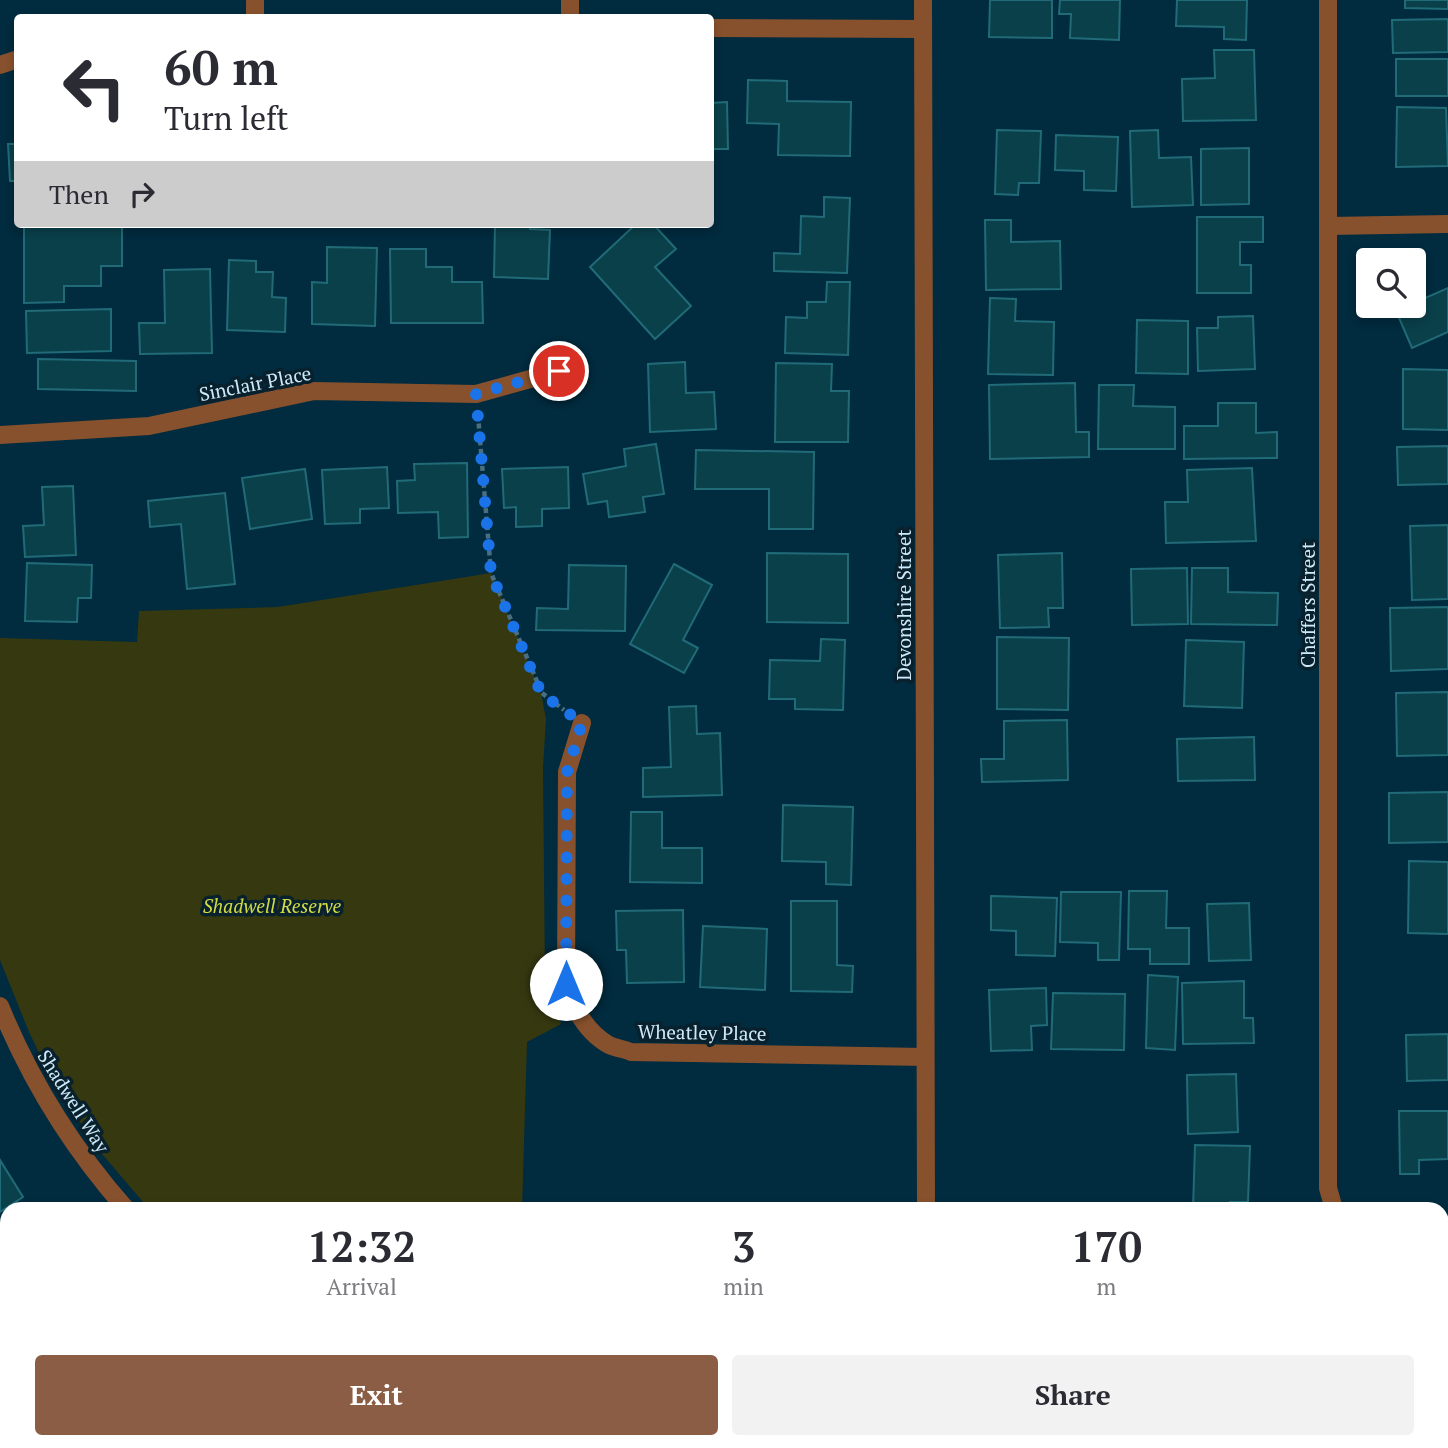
<!DOCTYPE html>
<style>
:root{--surface:#fff;--page:#f2f2f3;--text:#2b2b33;--muted:#7c7c81;--accent:#8a5d44}
body{margin:0;font-family:"PT Serif",serif;background:var(--page);color:var(--text);height:100vh;display:flex;flex-direction:column;font-size:26px;white-space:nowrap}
*{box-sizing:border-box;margin:0}
p{font-size:23px;color:var(--muted)}
.icon{flex:none;width:38px;height:38px;fill:none;stroke:currentColor;stroke-width:2;stroke-linecap:round;stroke-linejoin:round}
.map{position:relative;flex:1;overflow:hidden}
.sheet{position:absolute;left:0px;top:1202px;width:1449px;height:247px;display:flex;flex-direction:column;background:var(--surface);border-radius:21px 21px 0 0;box-shadow:0 4px 10px #0003}
.sheet>*{flex:none}
.top-card{position:absolute;left:14px;top:14px;width:700px;height:214px;border-radius:7px;box-shadow:0 4px 10px #0003;background:#fff;color:var(--text);overflow:hidden}
.buttons{position:absolute;left:1356px;top:248px;display:grid;gap:14px}
.buttons a{display:grid;place-items:center;width:70px;height:70px;border-radius:7px;background:var(--surface);box-shadow:0 4px 10px #0003;font-size:35px}
.pin{position:absolute;display:grid;place-items:center;width:60px;height:60px;color:#fff;margin:-30px;border:4px solid #fff;border-radius:50%;box-shadow:0 2px 7px #0007}
.me{position:absolute;width:77px;margin:-38px;rotate:0deg;stroke-linejoin:round;filter:drop-shadow(0 0 5px #0008)}
.turn{display:flex;align-items:center;gap:24px;height:147px;padding:0 35px;font-size:32px}
.turn .icon{width:91px;height:91px;stroke-width:2.5}
.turn b{display:block;font-size:49px;line-height:60px}
.then{display:flex;align-items:center;height:66px;padding:0 35px;background:#0003;gap:14px;font-size:26px}
.eta{display:flex;justify-content:space-evenly;align-items:center;height:119px;text-align:center}
.eta b{font-size:42px;font-weight:800;line-height:49px}
.button{display:flex;gap:14px;margin-top:auto;padding:14px 35px}
.button a{flex:1;height:80px;border-radius:7px;background:var(--accent);color:#fff;font-size:28px;font-weight:800;line-height:80px;text-align:center}
.button a+a{background:var(--page);color:var(--text)}
.map>svg:first-child{display:block}
</style>
<div class="map">
<svg width="1448" height="1448" viewBox="0 0 1448 1448">
<rect width="100%" height="100%" fill="#012b3e"/>
<path fill="#363910" d="M491,573l50,120 5,26 -3,48 2,216 16,41 -34,18 -5,167h-373l-52,-61 -46,-70 -22,-46 -29,-72v-322l137,4 2,-31 139,-4z"/>
<g fill="#0a404a" stroke="#216b78" stroke-width="2">
<path d="M990,0h62v38l-63,-1z"/>
<path d="M1060,0h60l-1,40 -49,-2 1,-24h-12z"/>
<path d="M1177,0h70l-1,40 -22,-1v-12l-48,-1z"/>
<path d="M1405,0h43v9l-43,-1z"/>
<path d="M1448,19v33l-55,1 -1,-33z"/>
<path d="M1214,50h40l2,70 -73,1 -1,-42 33,-1z"/>
<rect x="1396" y="59" width="52" height="37"/>
<path d="M748,80l39,1v20l64,1 -1,54 -72,-1 1,-31 -32,-1z"/>
<path d="M727,102l1,47h-18v-46z"/>
<path d="M1397,107l49,1 2,58 -52,1z"/>
<path d="M997,130l44,1 -2,52h-20l-1,12 -23,-1z"/>
<path d="M1158,130l1,28 32,-1 2,48 -61,2 -2,-76z"/>
<path d="M1056,135l62,2 -2,54 -32,-1v-19l-29,-1z"/>
<path d="M8,144h10v37h-8z"/>
<path d="M1249,148v56l-48,1v-56z"/>
<path d="M824,197l26,1 -3,75 -73,-2v-18l26,1 1,-38 23,1z"/>
<path d="M1197,217h66v25h-23v23h11v28h-54z"/>
<path d="M985,220h26v22l49,-1 1,48 -75,1z"/>
<path d="M24,224h98v42h-21v20h-37v16l-40,1z"/>
<path d="M495,224h35v5l20,1 -2,49 -54,-2z"/>
<path d="M636,224h17l23,25 -21,18 36,39 -36,33 -65,-72z"/>
<path d="M327,247l50,1 -2,78 -63,-2v-42l15,1z"/>
<path d="M390,249h36v18h26v15h30l1,41h-92z"/>
<path d="M229,260l27,1v11h17l-1,25 14,1 -1,34 -58,-2z"/>
<path d="M210,269l2,84 -72,1 -1,-31h26l-1,-53z"/>
<path d="M827,282h23l-2,73 -63,-2 1,-36 21,1v-16h19z"/>
<path d="M1448,288v44l-36,16 -16,-37 10,-5h8v-3z"/>
<path d="M990,298l26,1 -1,22 39,1 -1,53 -65,-1z"/>
<path d="M111,309v42l-84,2 -1,-42z"/>
<path d="M1253,316l2,53 -57,2 -1,-43h21v-11z"/>
<path d="M1137,320l51,1v53l-52,-1z"/>
<path d="M38,359l98,2v30l-98,-2z"/>
<path d="M685,362l1,31 28,-1 2,37 -66,3 -2,-68z"/>
<path d="M776,363l56,1 -1,27h18l-1,51h-73z"/>
<path d="M1403,369l45,1v60l-45,-1z"/>
<path d="M1075,383l1,49h13v25l-99,2 -1,-74z"/>
<path d="M1099,385h35l-1,21 42,1v42h-77z"/>
<path d="M1218,403h38v30l21,-1v26l-93,1v-33h34z"/>
<path d="M656,444l8,50 -21,3 2,15 -36,5 -2,-16 -19,3 -5,-30 43,-8 -2,-17z"/>
<path d="M1448,446v38l-50,1 -1,-38z"/>
<path d="M696,450l118,2 -1,77h-44v-40h-74z"/>
<path d="M467,463l1,74 -29,1 -1,-26 -40,1 -1,-32 18,-1 -1,-16z"/>
<path d="M387,467l2,41 -29,1v14l-35,1 -3,-54z"/>
<path d="M568,467l1,41 -27,1v17l-26,1v-20l-12,1 -2,-39z"/>
<path d="M1252,468l4,73 -90,2 -1,-41h23l-1,-32z"/>
<path d="M305,469l7,50 -62,10 -8,-51z"/>
<path d="M73,486l3,69 -51,2 -2,-31 21,-1 -2,-38z"/>
<path d="M225,493l10,91 -48,5 -6,-65 -31,3 -2,-26z"/>
<path d="M1448,525v74l-36,1 -2,-74z"/>
<path d="M767,553l81,1v69l-81,-1z"/>
<path d="M1062,553l1,55h-15l1,19 -49,1 -2,-73z"/>
<path d="M27,563l65,2 -1,33h-13l-1,24 -52,-1z"/>
<path d="M674,564l38,21 -29,55 15,8 -14,25 -54,-29z"/>
<path d="M569,565l57,1 -1,65 -89,-1 1,-22 31,1z"/>
<path d="M1187,568l1,56 -56,1 -1,-56z"/>
<path d="M1192,568h36v24l50,1 -1,32 -86,-1z"/>
<path d="M1448,607v62l-57,2 -1,-63z"/>
<path d="M997,637l72,1 -1,72 -71,-1z"/>
<path d="M821,639l24,1 -2,70 -48,-1v-10h-26l1,-39 50,1z"/>
<path d="M1186,640l58,2 -2,66 -58,-2z"/>
<path d="M1448,692v63l-51,1 -1,-63z"/>
<path d="M696,706l1,28 23,-1 2,62 -79,2v-29l28,-1 -2,-60z"/>
<path d="M1067,720l1,60 -86,2 -1,-23h23v-38z"/>
<path d="M1254,737l1,43 -77,1 -1,-42z"/>
<path d="M1448,792v50l-59,1v-50z"/>
<path d="M783,805l70,2 -2,78 -25,-1v-22l-44,-1z"/>
<path d="M631,812h31v36h40v35l-72,-1z"/>
<path d="M1409,861l39,1v72l-40,-1z"/>
<path d="M1129,891h38l-1,37h23v36h-39v-15h-22z"/>
<path d="M1061,892h60l-2,68h-21v-17l-38,-1z"/>
<path d="M991,896l66,2 -2,58 -39,-1v-24l-25,-1z"/>
<path d="M791,901h46v64l16,1 -1,26 -61,-1z"/>
<path d="M1249,903l2,57 -42,1 -2,-57z"/>
<path d="M683,910l1,72 -57,1 -1,-33h-9l-1,-39z"/>
<path d="M703,926l64,3 -2,61 -65,-3z"/>
<path d="M1148,975l30,2 -3,73 -29,-2z"/>
<path d="M1244,981v37h9l1,25 -71,1 -1,-61z"/>
<path d="M1046,988l1,37 -16,1 1,24 -41,1 -2,-61z"/>
<path d="M1053,993l72,1 -1,56 -73,-1z"/>
<path d="M1448,1034v46l-41,1 -1,-46z"/>
<path d="M1236,1074l2,58 -50,2 -1,-59z"/>
<path d="M1399,1111h49v48l-29,1v14h-19z"/>
<path d="M1195,1145l55,1 -2,56h-18l-1,7h-36z"/>
<path d="M0,1160l23,37 -23,15z"/>
<path d="M7,1240v19l-7,-7v-5z"/>
<path d="M65,1442h25l6,6h-36z"/>
<path d="M209,1442h50l-3,6h-49z"/>
<path d="M283,1442h60l-1,6h-60z"/>
<rect x="1023" y="1442" width="83" height="6"/>
</g>
<g fill="none" stroke-linecap="round" stroke-linejoin="round">
<g stroke="#496e80" stroke-width="4.5" stroke-dasharray="5 3.5" stroke-linecap="butt">
<path d="M478,415l13,158 51,120 22,17"/>
<path d="M1300,1442v6"/>
</g>
<g stroke="#88512d" stroke-width="18">
<path d="M255,0v18"/>
<path d="M570,0v18"/>
<path d="M923,0l3,1209"/>
<path d="M1328,0v1188l6,21"/>
<path d="M710,28l213,1"/>
<path d="M0,65l18,-6"/>
<path d="M1328,226l120,-2"/>
<path d="M0,435l149,-9 165,-35 162,3 83,-23"/>
<path d="M582,723l-15,49 -1,212c7,23 20,48 43,61 6,3 15,4 22,7l294,5"/>
<path d="M0,1006c31,76 72,142 126,203"/>
<path d="M1442,1236h6"/>
<path d="M895,1442l4,6"/>
<path d="M0,1443l7,-7"/>
</g>
</g>
<g fill="none" stroke-linecap="round" stroke-linejoin="round">
<path stroke="#1a73e8" stroke-width="12" stroke-dasharray="0 21.6" d="M559,371l-83,23 15,179 50,120 41,30 -15,49 -1,212"/>
</g>
<g text-anchor="middle" dominant-baseline="central" stroke-width="7" stroke-linejoin="round" paint-order="stroke">
<g font-size="19" fill="#ceeafa" stroke="#09212c">
<text transform="translate(255 383) rotate(-11)">Sinclair Place</text>
<text transform="translate(903 605) rotate(-90)">Devonshire Street</text>
<text transform="translate(1307 605) rotate(-90)">Chaffers Street</text>
<text transform="translate(702 1032) rotate(1)">Wheatley Place</text>
<text transform="translate(74 1101) rotate(58)">Shadwell Way</text>
</g>
<g font-size="19" font-style="italic" fill="#d2db43" stroke="#09212c">
<text x="272" y="905">Shadwell Reserve</text>
</g>
</g>
</svg>
<div class="buttons">
<a><svg class="icon" aria-label="search" viewBox="0 0 24 24"><circle cx="10" cy="10" r="6"/><path d="M15 15l6 6"/></svg></a>
</div>
<div class="pin" style="left:559px;top:371px;background:#d93025"><svg class="icon" aria-label="arrive" viewBox="0 0 24 24"><path d="M6 21V4h12l-3 4 3 4H6"/></svg></div>
<svg class="me" style="left:566px;top:984px" viewBox="-20 -20 40 40"><circle r="19" fill="#fff"/><path d="M0-13L10 11 0 6-10 11z" fill="#1a73e8"/></svg>
<div class="top-card">
<div class="turn"><svg class="icon" aria-label="left" viewBox="0 0 24 24"><path d="M17 20v-9H6M10 6l-5 5 5 5"/></svg><div><b>60 m</b>Turn left</div></div>
<div class="then">Then<svg class="icon" aria-label="right" viewBox="0 0 24 24"><path d="M7 20v-9h11M14 6l5 5-5 5"/></svg></div>
</div>
<section class="sheet">
<div class="eta">
<div><b>12:32</b><p>Arrival</p></div>
<div><b>3</b><p>min</p></div>
<div><b>170</b><p>m</p></div>
</div>
<div class="button"><a>Exit</a><a>Share</a></div>
</section>
</div>
